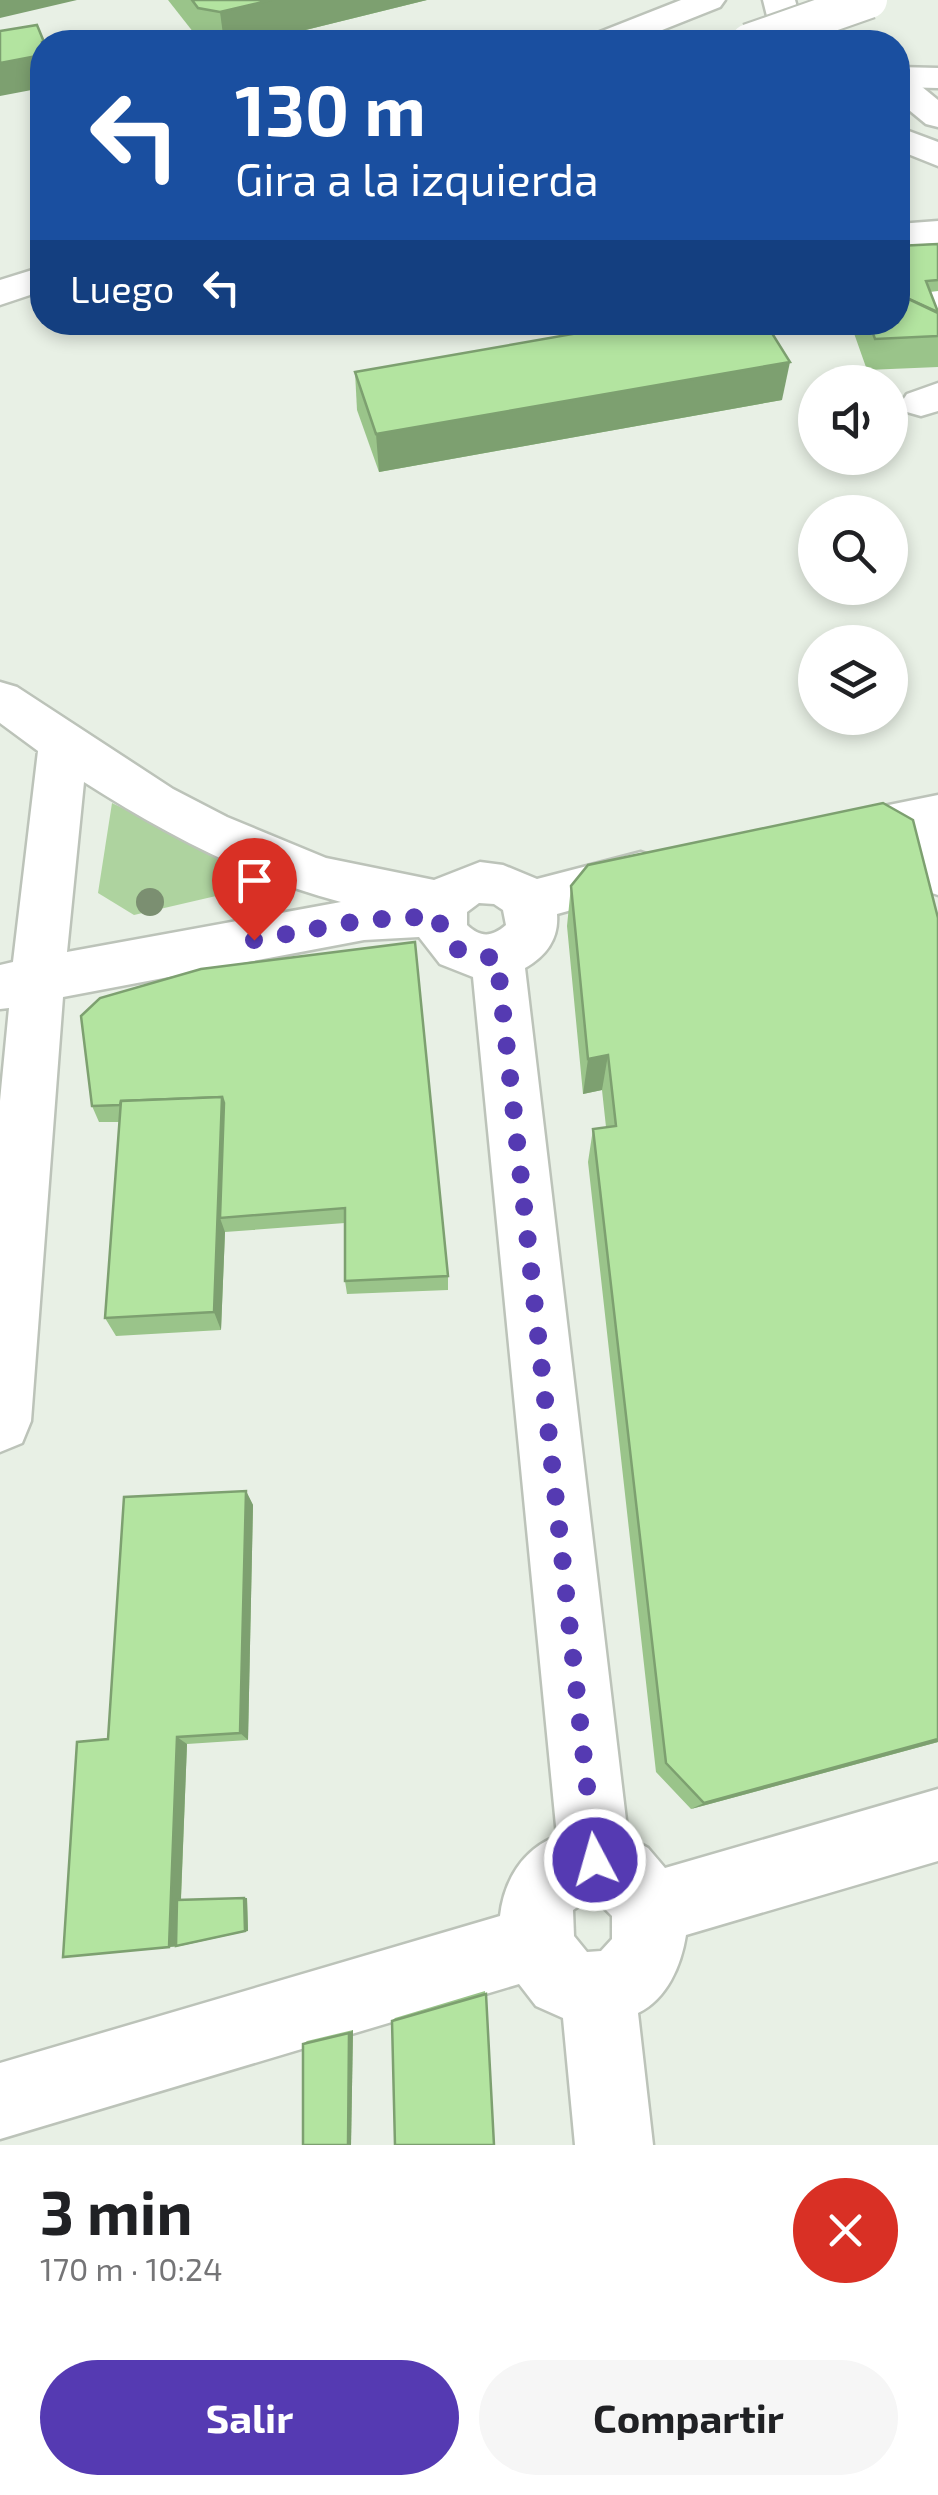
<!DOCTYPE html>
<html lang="es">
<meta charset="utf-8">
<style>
:root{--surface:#fff;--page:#f6f6f6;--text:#202124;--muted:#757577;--accent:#553ab2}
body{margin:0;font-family:"Exo 2",sans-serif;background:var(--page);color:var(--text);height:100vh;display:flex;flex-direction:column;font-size:38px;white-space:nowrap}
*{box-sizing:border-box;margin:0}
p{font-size:32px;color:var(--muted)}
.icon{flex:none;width:55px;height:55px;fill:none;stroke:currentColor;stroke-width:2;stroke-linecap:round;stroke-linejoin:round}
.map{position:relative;height:2145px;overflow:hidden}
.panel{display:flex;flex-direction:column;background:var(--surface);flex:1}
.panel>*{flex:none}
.guide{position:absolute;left:30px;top:30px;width:880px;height:305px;border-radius:40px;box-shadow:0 5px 15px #0003;background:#1a4fa0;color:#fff;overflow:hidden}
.buttons{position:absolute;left:798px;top:365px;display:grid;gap:20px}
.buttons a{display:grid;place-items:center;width:110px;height:110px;border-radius:50%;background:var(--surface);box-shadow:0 5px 15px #0003;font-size:50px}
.pin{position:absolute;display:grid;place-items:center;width:85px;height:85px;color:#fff;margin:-102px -42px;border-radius:50% 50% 50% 0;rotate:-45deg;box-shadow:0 0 10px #0007}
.pin .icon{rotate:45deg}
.me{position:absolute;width:110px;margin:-55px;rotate:354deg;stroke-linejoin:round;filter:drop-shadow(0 0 8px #0008)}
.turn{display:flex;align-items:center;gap:35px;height:210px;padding:0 40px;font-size:45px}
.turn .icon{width:130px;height:130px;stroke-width:2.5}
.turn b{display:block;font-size:70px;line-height:85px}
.then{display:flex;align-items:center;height:95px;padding:0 40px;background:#0003;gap:20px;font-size:38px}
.round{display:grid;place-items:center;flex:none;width:105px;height:105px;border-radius:52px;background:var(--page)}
.overview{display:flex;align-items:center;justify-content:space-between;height:170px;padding:0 40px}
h1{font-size:60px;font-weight:700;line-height:75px}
.button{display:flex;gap:20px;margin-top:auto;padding:20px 40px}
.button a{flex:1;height:115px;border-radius:60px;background:var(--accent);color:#fff;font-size:40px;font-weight:700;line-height:115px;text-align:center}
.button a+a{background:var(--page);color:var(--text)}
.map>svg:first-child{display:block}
</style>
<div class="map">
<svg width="938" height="2145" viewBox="0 0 938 2145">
<rect width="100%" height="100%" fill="#e8f0e5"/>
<path fill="#aed39f" d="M112,803l164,79 -142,33 -36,-22z"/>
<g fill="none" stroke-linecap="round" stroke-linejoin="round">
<defs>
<g id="minor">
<path d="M898,74l12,3 28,23v27l-12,-3 -28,-23z"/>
<path d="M938,221v22l-14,1 14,23v44l-14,-4 -26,-45v-38z"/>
<path d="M938,383v28l-17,5 -14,-4 -6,-9 6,-9z"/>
<path d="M0,682l17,5 156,102 54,28 99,41 108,22 46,-18 23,3 34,14 104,-27 18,6 7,14 -7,14 -102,28c2,25 -11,42 -32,54l103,869 20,11 17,20 273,-79v72l-252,74c-5,31 -19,64 -48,78l15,132h-78l-12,-127 -27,-12 -17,-22 -519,155v-76l500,-147c4,-36 23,-67 57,-80l-84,-859 -33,-13 -21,-27 -55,3 -301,57 -32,424 -9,22 -22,9v-351l9,-93 -9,1v-44l13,-3 25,-211 -38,-28zM84,782c80,51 164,96 257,120l-274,50zM479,903l15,1 9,6 3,15c-15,13 -26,12 -39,0v-13zM593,1897l19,19v23l-11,12 -14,1 -13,-16 -1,-26z"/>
<path d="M938,795v100l-18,-6 -17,-49 -65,13 -18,-6 -7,-14 7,-14z"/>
</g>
<g id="major">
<path d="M763,0h32l4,14 21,28h-33l-20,-26z"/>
<path d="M898,67l40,1v20l-40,-1z"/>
</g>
<g id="highway">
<path d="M681,0h44l-5,7 -88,35h-44l4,-7z"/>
<path d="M898,127l40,15v24l-40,-16z"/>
<path d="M42,267v24l-42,14v-25z"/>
</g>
</defs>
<use href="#minor" stroke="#bcc3b9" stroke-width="5"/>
<use href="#major" stroke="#bcc3b9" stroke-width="5"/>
<use href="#highway" stroke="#bcc3b9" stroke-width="5"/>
<use href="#minor" fill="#fff" fill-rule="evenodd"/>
<use href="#major" fill="#fff" fill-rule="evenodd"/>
<use href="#highway" fill="#fff" fill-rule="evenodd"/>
<defs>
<path id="highway-bridge" d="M749,42l120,-42"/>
</defs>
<use href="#highway-bridge" stroke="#bcc3b9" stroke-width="40" stroke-linecap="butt"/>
<use href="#highway-bridge" stroke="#fff" stroke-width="36"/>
</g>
<circle fill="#7b8f71" cx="150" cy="902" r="14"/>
<g fill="#9ac48a">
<path d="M168,0h259l-170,42h-56z"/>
<path d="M938,244v47l-8,1 8,21v54l-71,3 -17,-48h48z"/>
<path d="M797,322h48v2l-46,3z"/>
<path d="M355,372l427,28 -403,72 -22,-62z"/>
<path d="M571,886l367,32v824l-247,67 -35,-37 -68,-610 5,-33 13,-2 -4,-37 -19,4 -16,-168z"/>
<path d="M81,1016l367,260v14l-101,4 -2,-13v-58l-120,9 -4,98 -105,6 -11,-18 14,-196h-20l-7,-16z"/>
<path d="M246,1491l7,14 -5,235 -61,4 -6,156 66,-2 1,33 -68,15 -117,11 45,-218z"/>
<path d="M485,1991l9,154 -102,-124 3,-3z"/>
<path d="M353,2030l-2,115 -48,-101 4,-3z"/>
</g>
<g fill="#7da070">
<path d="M0,0h77l-77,18z"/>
<path d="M271,0h156l-170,42h-33l-4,-30z"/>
<path d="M42,55v33l-42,8v-33z"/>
<path d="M790,362l-8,38 -403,72 -3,-38z"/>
<path d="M608,1055l-6,35 -19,4 5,-35z"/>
<path d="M222,1097l7,23 -9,98 5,14 -4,98 -7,-18z"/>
<path d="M246,1491l7,14 -5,235 -8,-7z"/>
<path d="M177,1737l10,7 -8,202 -10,1z"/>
<path d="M938,1739v3l-247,67 13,-6z"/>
<path d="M244,1898h3l1,33h-3z"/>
<path d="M353,2030l-2,115h-3l1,-112z"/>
</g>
<g fill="#b3e4a0" stroke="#7da070" stroke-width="2.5">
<path d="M192,0h79l-51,12 -22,-4z"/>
<path d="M37,25l7,17h-2v13l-42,8v-32z"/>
<path d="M938,244v36l-12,1 12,31 -40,-18v-48z"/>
<path d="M898,294l40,19v23l-63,3 -6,-17h29z"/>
<path d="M641,322h124l25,40 -414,72 -21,-62z"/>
<path d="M883,803l30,17 25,98v821l-234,64 -38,-40 -73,-634 23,-3 -8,-71 -20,4 -17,-173 17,-21z"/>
<path d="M415,942l33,334 -103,5v-73l-125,10 4,-115 -2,-6 -101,4 -1,4 -28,1 -11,-90 19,-18 101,-29z"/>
<path d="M222,1097l-8,215 -109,6 16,-217z"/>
<path d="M246,1491l-6,242 -63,4 -8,210 -106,10 14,-215 31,-3 16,-242z"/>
<path d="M244,1898l1,33 -69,15 1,-46z"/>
<path d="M486,1994l8,151h-99l-3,-124z"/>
<path d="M349,2033l-1,112h-45v-101z"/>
</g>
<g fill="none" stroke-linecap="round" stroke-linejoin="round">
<path stroke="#553ab2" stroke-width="18" stroke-dasharray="0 32.4" d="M254,940l110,-20 75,-4c2,32 29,43 58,41l98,903"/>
</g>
</svg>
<div class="buttons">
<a><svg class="icon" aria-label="sound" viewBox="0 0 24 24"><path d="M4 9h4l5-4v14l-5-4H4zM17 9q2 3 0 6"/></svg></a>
<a><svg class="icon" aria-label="search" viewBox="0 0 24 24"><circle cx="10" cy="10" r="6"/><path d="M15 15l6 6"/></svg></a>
<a><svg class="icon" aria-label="layers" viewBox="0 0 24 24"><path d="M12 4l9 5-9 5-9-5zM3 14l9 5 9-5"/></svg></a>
</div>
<div class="pin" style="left:254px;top:940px;background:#d93025"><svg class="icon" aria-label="arrive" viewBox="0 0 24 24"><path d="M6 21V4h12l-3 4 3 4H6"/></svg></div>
<svg class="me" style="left:595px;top:1860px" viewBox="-20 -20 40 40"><circle r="17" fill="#553ab2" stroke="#fff" stroke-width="3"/><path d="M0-11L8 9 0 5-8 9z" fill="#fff"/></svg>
<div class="guide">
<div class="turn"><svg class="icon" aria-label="left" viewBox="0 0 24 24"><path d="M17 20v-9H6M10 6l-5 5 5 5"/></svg><div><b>130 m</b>Gira a la izquierda</div></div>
<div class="then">Luego<svg class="icon" aria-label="left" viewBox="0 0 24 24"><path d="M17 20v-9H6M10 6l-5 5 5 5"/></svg></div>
</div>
</div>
<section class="panel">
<div class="overview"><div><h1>3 min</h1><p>170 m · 10:24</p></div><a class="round" style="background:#d93025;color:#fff"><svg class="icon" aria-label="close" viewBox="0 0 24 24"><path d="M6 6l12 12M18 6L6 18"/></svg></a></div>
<div class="button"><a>Salir</a><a>Compartir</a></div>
</section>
